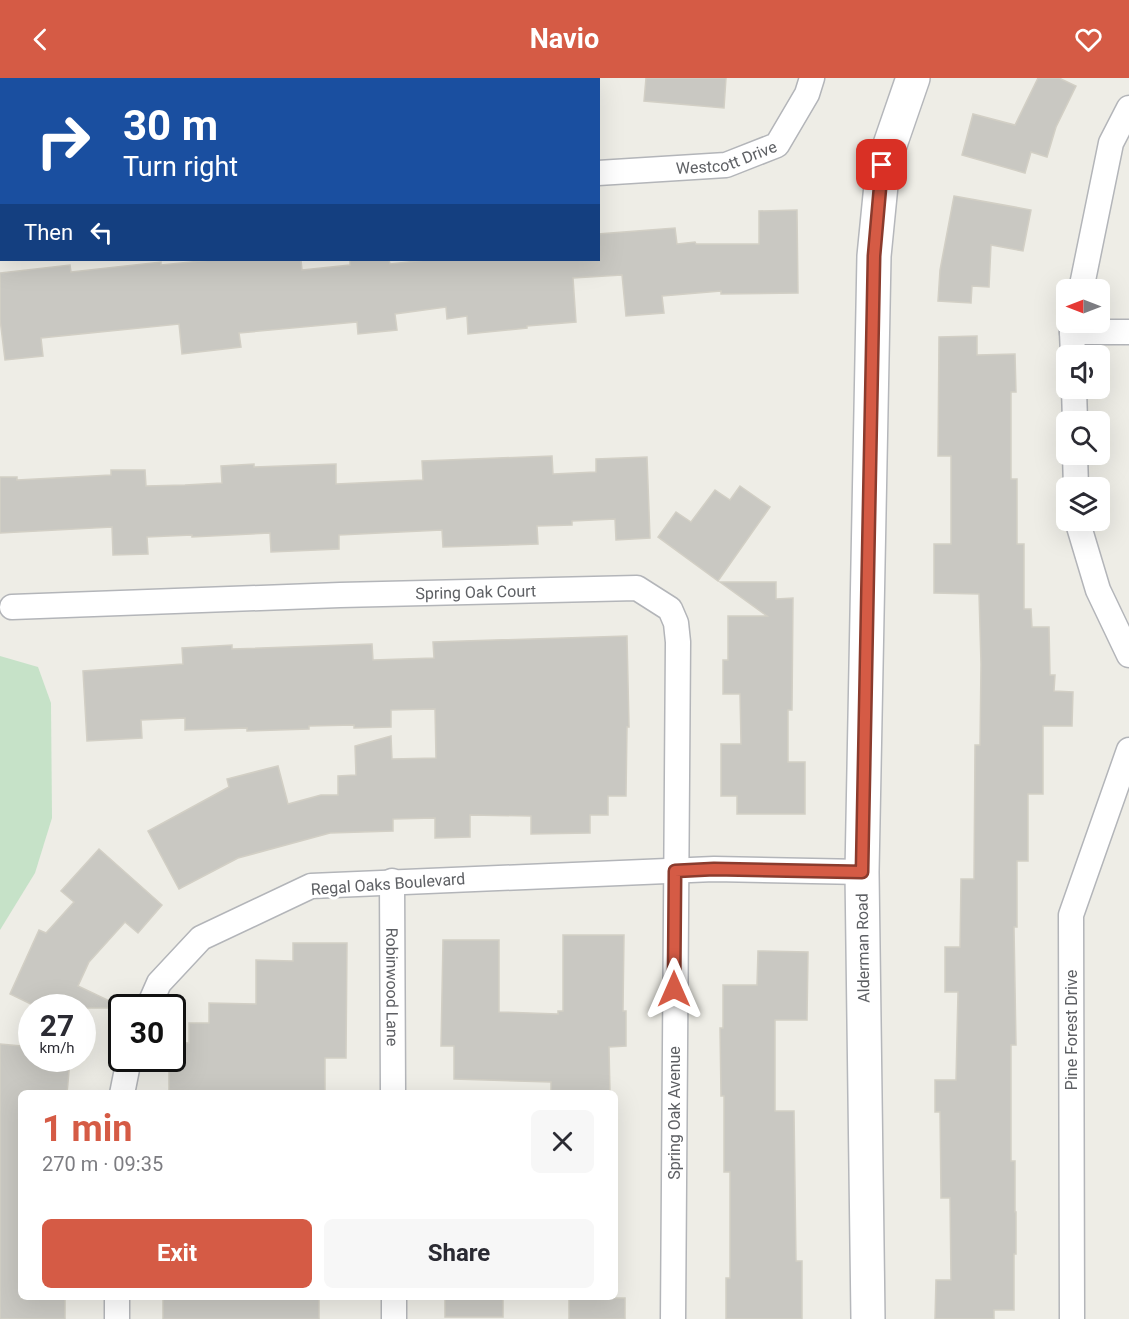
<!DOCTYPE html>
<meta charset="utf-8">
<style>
:root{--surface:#fff;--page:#f7f7f7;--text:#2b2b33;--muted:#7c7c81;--accent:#d55b45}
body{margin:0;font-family:Roboto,sans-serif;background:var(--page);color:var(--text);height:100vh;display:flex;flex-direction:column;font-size:22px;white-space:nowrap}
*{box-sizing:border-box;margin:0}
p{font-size:20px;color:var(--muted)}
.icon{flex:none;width:33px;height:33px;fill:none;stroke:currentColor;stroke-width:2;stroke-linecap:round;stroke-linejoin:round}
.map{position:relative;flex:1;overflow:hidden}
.panel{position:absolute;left:18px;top:1012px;width:600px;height:210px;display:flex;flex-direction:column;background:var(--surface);border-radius:9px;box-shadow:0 6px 24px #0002}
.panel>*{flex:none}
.banner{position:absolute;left:0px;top:0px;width:600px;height:183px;box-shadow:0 6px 24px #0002;background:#1a4fa0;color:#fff;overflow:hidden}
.needle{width:39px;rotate:270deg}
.buttons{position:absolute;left:1056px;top:201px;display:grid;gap:12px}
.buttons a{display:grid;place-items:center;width:54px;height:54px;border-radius:9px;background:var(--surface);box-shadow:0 6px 24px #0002;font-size:30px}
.speed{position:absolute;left:18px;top:916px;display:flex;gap:12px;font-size:30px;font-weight:700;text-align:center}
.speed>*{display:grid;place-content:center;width:78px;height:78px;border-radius:50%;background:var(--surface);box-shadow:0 6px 24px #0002;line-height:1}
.speed small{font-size:15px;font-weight:400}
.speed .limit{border:3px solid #111;border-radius:9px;background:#fff;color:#111}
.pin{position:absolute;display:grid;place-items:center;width:51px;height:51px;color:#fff;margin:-26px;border-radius:12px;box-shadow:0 3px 9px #0006}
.me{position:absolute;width:66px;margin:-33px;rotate:0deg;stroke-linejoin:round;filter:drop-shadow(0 0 4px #0008)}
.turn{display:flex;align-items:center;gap:21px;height:126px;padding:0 24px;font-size:27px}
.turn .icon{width:78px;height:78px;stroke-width:2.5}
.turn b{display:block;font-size:42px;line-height:51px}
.then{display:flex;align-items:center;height:57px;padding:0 24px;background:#0003;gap:12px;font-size:22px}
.round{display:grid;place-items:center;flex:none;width:63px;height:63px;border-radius:9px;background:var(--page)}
.summary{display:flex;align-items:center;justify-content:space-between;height:102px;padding:0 24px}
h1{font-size:36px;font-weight:700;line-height:45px;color:var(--accent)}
.primary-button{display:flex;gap:12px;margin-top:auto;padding:12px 24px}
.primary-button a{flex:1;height:69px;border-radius:9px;background:var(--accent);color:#fff;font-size:24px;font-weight:700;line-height:69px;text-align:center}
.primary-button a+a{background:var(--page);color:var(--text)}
header{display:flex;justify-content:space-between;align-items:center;height:78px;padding:0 24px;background:var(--accent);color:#fff;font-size:27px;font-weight:700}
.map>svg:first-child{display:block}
</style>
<header><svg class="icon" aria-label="back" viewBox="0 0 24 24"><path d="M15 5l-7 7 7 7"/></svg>Navio<svg class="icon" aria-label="heart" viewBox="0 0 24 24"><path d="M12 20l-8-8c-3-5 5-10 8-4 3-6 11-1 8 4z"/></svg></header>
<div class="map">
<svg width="1129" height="1241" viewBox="0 0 1129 1241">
<rect width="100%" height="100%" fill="#eeede6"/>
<path fill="#c6e2c8" d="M0,578l38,11 13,36 1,115 -17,55 -35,57z"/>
<g fill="#c9c8c2" stroke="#d2cfc5" stroke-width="1.5">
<path d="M646,0h80l-2,30 -80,-7z"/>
<path d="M1038,0h21l17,8 -20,41 -9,30 -16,-5 -6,21 -63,-18 11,-41 42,11z"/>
<path d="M954,118l77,14 -8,41 -32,-6 -2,42 -17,-1 -1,17 -33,-2 2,-31z"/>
<path d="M797,132l1,83 -77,1v-3l-59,5 2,17 -38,3 -4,-41 -49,3 3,44 -49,4v2l-59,6 -1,-18 -20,3 -1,-12 -51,7 2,16 -39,4 -1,-12 -118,11 2,14 -59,7 -3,-30 -138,14 2,18 -38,4 -5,-41v-46l70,-8 1,7 90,-10v3l50,-5h90l1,10 48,-5v-5h39l1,4 36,-4h172v-26l77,-6 2,16 18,-2 1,2h63v-33z"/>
<path d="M977,258v19l38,-1 1,38h-5v87h6v65h7v65h7l1,18h17l1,48h5l-1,16 19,1 -1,34h-29v68h-15v67h-11v66h-3l2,118h-5v116h4v51h1v42h-2v56h-20v9h-59l1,-39h15l-1,-82h-9l-1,-86h-5v-32h21l2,-88h-13v-45h15l1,-68h13l1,-134h5l1,-81 -2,-70 -45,-1v-49h17v-88h-13l1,-119z"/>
<path d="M552,378l1,18 43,-2v-13l51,-2 3,81 -34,2 -1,-21 -43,2v4l-35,1 1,18 -95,3 -1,-17 -103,5v14l-68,3 -1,-19 -78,4v-2l-45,2 1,17 -35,1 -1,-28 -112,6v-56h17v3l94,-5v-5h34l1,16 39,-1 37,-2 -1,-17 33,-2v3l82,-3v20l87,-4 -1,-19z"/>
<path d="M740,408l30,21 -52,74 -60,-44 18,-25 15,10 24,-32 15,10z"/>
<path d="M720,504h56v17l17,-1 -1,112h-4v52h17v52h-68v-18h-16v-52h20l-1,-50h-17v-34h5v-44h39z"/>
<path d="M627,558l2,91h-2l-1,69h-18v19h-18v18l-59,1v-18l-61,-1v22l-35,1v-20l-42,1v12l-63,2 -92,25 -59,31 -31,-58 81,-44 -2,-8 51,-13 10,38 33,-9h17v-19l18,-1 -1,-29 36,-10 1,23 44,-1 -1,-49 -44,1v17l-37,1v-3l-45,1v3l-62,2v-3l-62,2v-12l-44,2 1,18 -55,3 -4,-70 100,-7 -1,-16 50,-3v4l140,-5 1,16 61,-2 -1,-16z"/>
<path d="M99,771l63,56 -24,28 -13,-11 -36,40 -11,24 46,22h-85l-29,-14 29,-64 7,3 28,-31 -13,-11z"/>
<path d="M563,857h61l-1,76h3v35l-17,1 1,47h-59v-12l-97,-3v-33h-13l2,-106h56v72l59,2v-3h5z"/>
<path d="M293,865h54l-1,115h-21v35l-156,1v-35h3v-17l17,1v-20h20v-20l47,1v-44l37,1z"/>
<path d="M758,873l50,1 -1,68h-32v91h19l2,150h6v58h-76v-41h4v-106h-6v-76h-3l-1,-68h3v-43h34z"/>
<path d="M0,966l32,3v12h38l-3,35h-46v204h44v21h-65z"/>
<rect x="163" y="1220" width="156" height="21"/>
<rect x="445" y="1220" width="58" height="19"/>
<rect x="569" y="1220" width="56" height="21"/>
</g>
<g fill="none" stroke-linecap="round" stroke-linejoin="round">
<defs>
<g id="street">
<path d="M135,0v2"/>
<path d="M484,2v-2"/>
<path id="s1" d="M598,95l128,-8 51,-20 30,-51 5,-16"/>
<path d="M0,130h2"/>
<path d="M1081,212l30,-147 18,-35"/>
<path d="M1072,254h57"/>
<path d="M1073,278l-1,-24 2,-10"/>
<path d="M1074,310l1,34"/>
<path d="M1075,376l1,34"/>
<path d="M1077,442l21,70 31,65"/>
<path id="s2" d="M12,529l328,-12 297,-7 33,21 6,14 2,19 -5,677"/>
<path id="s3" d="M392,803l1,213"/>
<path d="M148,930l11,-25 42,-45 110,-52 403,-17 148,3"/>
<path d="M122,1016l7,-35"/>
<path d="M394,1220v21"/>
<path d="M117,1241v-21"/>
<path d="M1072,1241l-1,-404 58,-165"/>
</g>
<path id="secondary" d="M868,1241l-6,-447 12,-616 9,-91 30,-87"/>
</defs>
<use href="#street" stroke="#b3b5b9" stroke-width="27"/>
<use href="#secondary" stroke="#b5b7bb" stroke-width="36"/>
<use href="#street" stroke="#fff" stroke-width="24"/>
<use href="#secondary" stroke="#fff" stroke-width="33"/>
</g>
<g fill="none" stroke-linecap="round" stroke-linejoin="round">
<defs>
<path id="route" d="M674,911l1,-118 39,-2 148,3 12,-616 8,-91"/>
</defs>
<use href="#route" stroke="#8a3b2d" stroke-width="15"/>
<use href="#route" stroke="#d55b45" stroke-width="10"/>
</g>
<g text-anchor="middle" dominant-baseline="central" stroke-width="6" stroke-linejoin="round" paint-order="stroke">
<g font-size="16" fill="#5e6064" stroke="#fff">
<text stroke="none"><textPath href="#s1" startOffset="130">Westcott Drive</textPath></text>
<text stroke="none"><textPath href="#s2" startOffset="464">Spring Oak Court</textPath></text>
<text transform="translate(388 806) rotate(-4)">Regal Oaks Boulevard</text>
<text transform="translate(863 870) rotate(-91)">Alderman Road</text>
<text stroke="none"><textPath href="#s3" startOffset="106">Robinwood Lane</textPath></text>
<text transform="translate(1071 952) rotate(-90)">Pine Forest Drive</text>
<text transform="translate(674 1035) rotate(-90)">Spring Oak Avenue</text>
</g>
</g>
</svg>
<div class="buttons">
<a><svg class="needle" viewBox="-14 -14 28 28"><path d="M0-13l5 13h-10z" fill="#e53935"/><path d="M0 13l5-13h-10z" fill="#7c7c81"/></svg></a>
<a><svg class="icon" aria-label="sound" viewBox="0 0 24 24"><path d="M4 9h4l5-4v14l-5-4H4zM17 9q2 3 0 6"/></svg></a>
<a><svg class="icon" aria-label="search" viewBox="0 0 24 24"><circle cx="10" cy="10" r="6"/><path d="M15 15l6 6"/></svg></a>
<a><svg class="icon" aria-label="layers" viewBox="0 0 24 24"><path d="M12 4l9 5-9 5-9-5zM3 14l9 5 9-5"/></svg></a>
</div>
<div class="speed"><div>27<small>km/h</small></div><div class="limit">30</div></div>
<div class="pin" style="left:882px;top:87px;background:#d93025"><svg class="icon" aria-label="arrive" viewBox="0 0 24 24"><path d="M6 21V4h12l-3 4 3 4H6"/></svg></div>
<svg class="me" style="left:674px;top:911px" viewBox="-20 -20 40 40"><path d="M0-17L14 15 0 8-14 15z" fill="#d55b45" stroke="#fff" stroke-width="4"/></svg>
<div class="banner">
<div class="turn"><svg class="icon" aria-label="right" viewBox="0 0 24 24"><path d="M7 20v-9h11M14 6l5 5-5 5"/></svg><div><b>30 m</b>Turn right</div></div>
<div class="then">Then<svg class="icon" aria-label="left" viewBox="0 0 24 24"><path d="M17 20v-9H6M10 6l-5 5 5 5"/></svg></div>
</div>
<section class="panel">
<div class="summary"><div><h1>1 min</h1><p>270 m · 09:35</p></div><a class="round"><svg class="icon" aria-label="close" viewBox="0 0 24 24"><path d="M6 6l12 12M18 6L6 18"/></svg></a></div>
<div class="primary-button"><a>Exit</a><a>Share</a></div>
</section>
</div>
